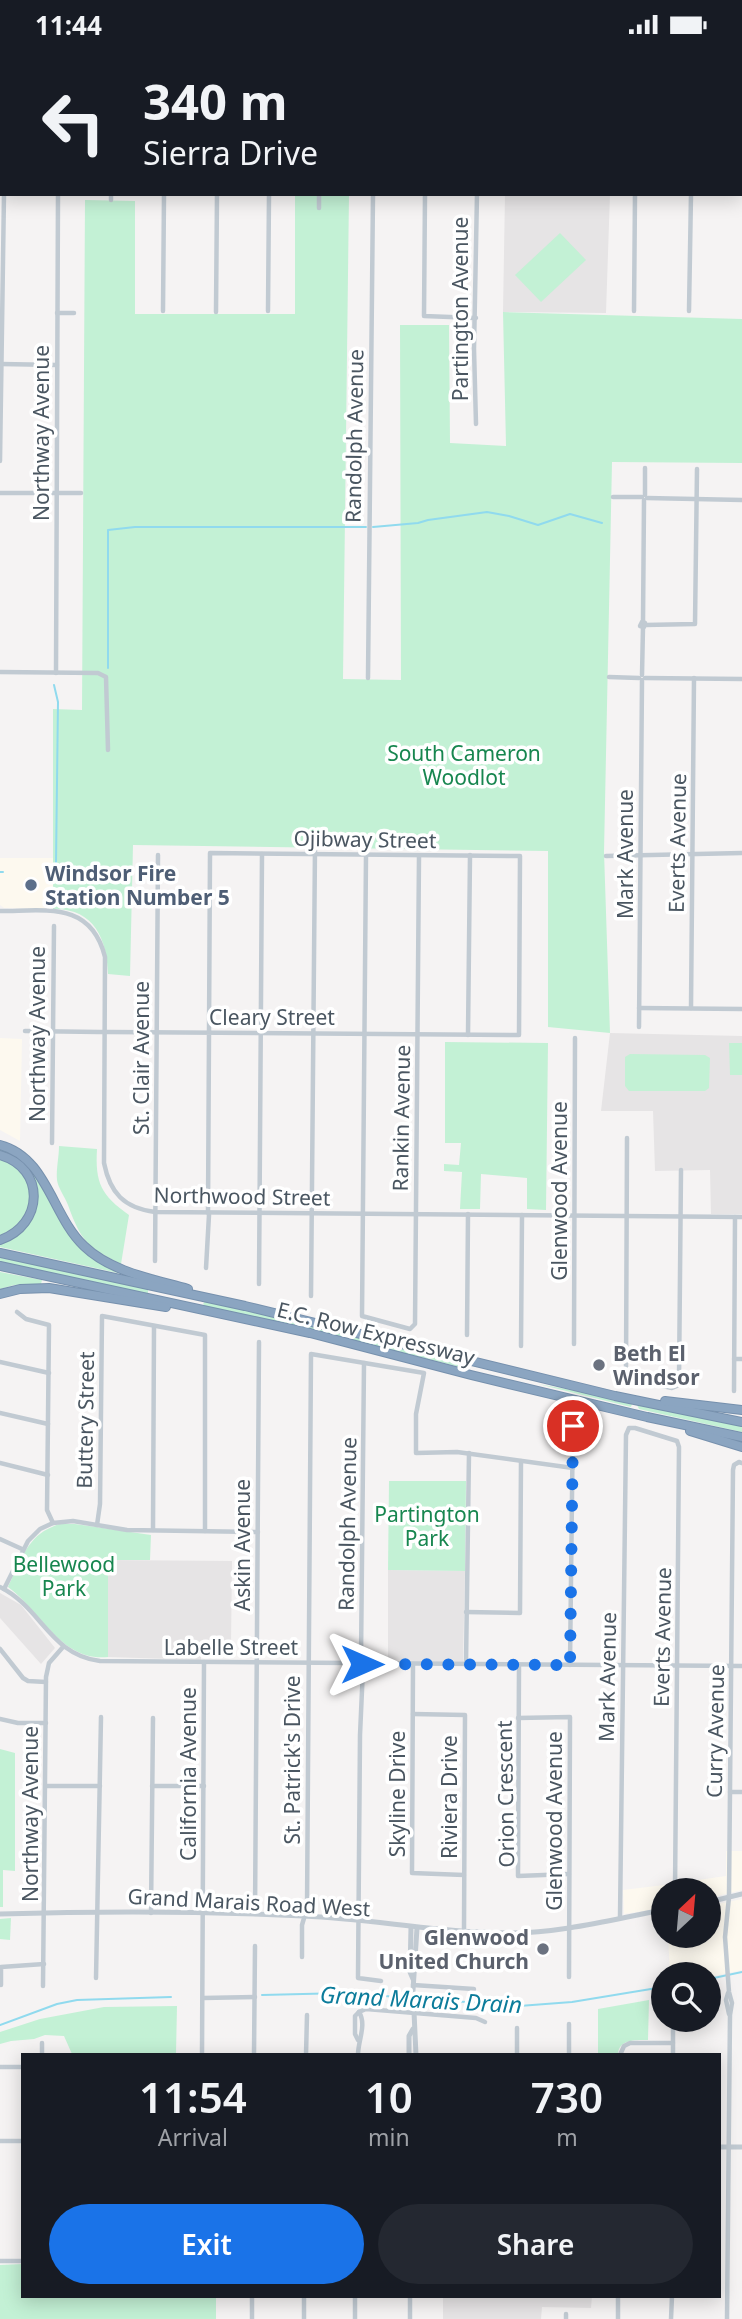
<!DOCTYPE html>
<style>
:root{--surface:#171b24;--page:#242831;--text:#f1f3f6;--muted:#9ea1a6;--accent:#1a73e8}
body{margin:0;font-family:"Noto Sans",sans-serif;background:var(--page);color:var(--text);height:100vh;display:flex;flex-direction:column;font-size:26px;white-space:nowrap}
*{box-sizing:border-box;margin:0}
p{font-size:23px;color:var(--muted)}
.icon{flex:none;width:38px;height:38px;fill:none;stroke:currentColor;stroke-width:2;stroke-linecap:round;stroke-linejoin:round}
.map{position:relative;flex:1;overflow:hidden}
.side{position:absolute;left:21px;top:2004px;width:700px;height:245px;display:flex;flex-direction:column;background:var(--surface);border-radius:0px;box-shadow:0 4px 18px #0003}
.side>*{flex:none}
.banner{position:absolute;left:0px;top:0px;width:742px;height:147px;box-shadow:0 4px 18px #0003;background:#171b24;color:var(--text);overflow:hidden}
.needle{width:46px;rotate:26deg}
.controls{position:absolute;left:651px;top:1829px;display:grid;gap:14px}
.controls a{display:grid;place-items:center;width:70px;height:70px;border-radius:50%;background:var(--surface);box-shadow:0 4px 18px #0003;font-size:35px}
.pin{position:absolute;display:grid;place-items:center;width:60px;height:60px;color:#fff;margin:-30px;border:4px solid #fff;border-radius:50%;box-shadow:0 2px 7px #0007}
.me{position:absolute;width:77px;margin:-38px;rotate:90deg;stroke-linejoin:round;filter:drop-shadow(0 0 5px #0008)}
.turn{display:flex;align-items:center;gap:24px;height:147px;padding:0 28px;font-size:32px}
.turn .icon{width:91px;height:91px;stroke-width:2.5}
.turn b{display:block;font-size:49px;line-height:60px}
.eta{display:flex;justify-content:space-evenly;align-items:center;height:119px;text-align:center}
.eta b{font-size:42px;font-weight:600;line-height:49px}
.action{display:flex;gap:14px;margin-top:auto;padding:14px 28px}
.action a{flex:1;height:80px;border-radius:42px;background:var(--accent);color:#fff;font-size:28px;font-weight:600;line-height:80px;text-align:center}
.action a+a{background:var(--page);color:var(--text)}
.status{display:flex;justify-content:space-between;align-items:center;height:49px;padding:0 35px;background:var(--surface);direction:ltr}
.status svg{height:19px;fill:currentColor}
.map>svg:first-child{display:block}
</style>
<div class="status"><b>11:44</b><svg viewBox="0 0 49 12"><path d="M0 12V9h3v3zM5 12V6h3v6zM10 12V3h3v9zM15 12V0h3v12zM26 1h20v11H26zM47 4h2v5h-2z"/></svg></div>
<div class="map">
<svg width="742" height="2270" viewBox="0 0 742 2270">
<rect width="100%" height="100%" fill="#f5f3f3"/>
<g fill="#fdf9ef">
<path d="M0,809h53v51l-49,-1 -4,-3z"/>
<path d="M0,989l22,1 -2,102 -20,-11z"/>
<path d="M726,1802h16v39l-33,8v-8h-32v-7l49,-7z"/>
<path d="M672,1835v6h-9v18l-39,6 -1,-24z"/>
<path d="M742,1850v71l-33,7v-3h-39l-2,-38 41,-1v-29z"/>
</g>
<g fill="#e6e4e5">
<path d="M505,145h105l-4,119 -103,-1z"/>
<path d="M610,984l132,3v178h-31l-1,-44 -55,1 -2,-60h-52z"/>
<path d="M107,1511l125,1 -1,83 -30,1v15l-93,-3z"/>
<path d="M388,1521l77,1 -2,91h-75z"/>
<path d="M0,1544l21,12 34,43 -14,16 -41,-46z"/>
<path d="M443,2247h149l-1,12 -49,-1 -1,12h-98z"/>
</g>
<g fill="#c3f1d5">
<path d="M295,145h54l-6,485 58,1 -1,-355h49l1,118 56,3 -3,-134 239,7v144l-130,-1 -8,390 6,181 -62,-6v-176l-415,-6 -3,131 -22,-2c-1,-35 -14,-66 -55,-65v-200l29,1 3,-510 50,1v113h160z"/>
<path d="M560,184l26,27 -45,42 -26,-27z"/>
<path d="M445,993l103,1 -2,167 -19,-1v-31l-46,-4 -1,35h-20l2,-37 -18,-1v-7l15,1 2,-22h-16z"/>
<path d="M729,994h13v32h-12z"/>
<path d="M630,1005l75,1 5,3 -1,30 -4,3h-76l-4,-5v-29z"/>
<path d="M0,1097c42,18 44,55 70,87 9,12 43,32 57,42l-127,-28v-4c36,-14 30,-31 32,-65l-32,-27z"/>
<path d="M59,1097l38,3c-2,34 4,46 32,66l-8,49c-34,-17 -40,-23 -53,-59 -3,-8 -10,-17 -11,-25 -1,-11 2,-23 2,-34z"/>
<path d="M0,1107c6,4 14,7 19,12 23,20 9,58 -19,67z"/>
<path d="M0,1207l148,31v7l-148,-32z"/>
<path d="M0,1223l42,8 -1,4 -27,1 -14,4z"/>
<path d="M206,1251l139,31v4l-3,2 -136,-30 -3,-3z"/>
<path d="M351,1286l40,8 78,22 -1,4 -116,-29z"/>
<path d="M538,1335l95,17 -2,6z"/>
<path d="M640,1355l102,21v7l-103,-23 -2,-4z"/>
<path d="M389,1432h77l-1,90 -77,-1z"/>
<path d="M59,1475h16l76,11 -1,25h-42v97c-47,5 -67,-46 -100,-70 9,-19 17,-44 36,-56 5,-3 10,-5 15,-7z"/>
<path d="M0,1700l15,4v118l-12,-1v37h-3z"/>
<path d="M11,1869l-1,22 -10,-1v-20z"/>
<path d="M649,1951l-1,40c-12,0 -29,-1 -30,14l-20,1v-46z"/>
<path d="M177,1957l-1,48h-104l-8,-18 -19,-1 -11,4 -23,2 -11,3v-12l40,-13 64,-12z"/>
<path d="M23,2215v32h193v23h-216v-54z"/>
</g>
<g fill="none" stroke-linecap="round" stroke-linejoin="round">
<g stroke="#90daee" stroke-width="2">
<path d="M373,478l45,-4 10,-3 59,-8 22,4 29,9 32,-11 32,9"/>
<path d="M108,619v-138l27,-3h231"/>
<path d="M49,822l5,-1 2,-6 2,-162 -4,-17"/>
<path d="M0,823h3"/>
<path d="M709,1930l33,-7"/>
<path d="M262,1946l82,-2 175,13 53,-4 91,-15"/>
<path d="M0,1976l57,-21 20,-4 94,-3"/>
</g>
<defs>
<g id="motorway">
<path d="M0,1096c47,12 52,71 84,101 27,26 69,33 104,43"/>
<path d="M0,1106c46,13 44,70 0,85"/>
<path d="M0,1204l245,53 370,90 127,26"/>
<path d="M0,1217l310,67 161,42 176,42 95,20"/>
<path d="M0,1245l20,-5 29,-1 117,19"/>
<path d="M665,1352l77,9"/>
<path d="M690,1382l52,16"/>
</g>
</defs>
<use href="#motorway" stroke="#7690ad" stroke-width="10"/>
<g stroke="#c1cad2" stroke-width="4.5">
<path d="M5,2v-2"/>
<path d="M59,2v-2"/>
<path d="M112,2v-2"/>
<path d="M166,2v-2"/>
<path d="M219,2v-2"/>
<path d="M270,2v-2"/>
<path d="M322,2v-2"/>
<path d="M374,2v-2"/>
<path d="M427,2v-2"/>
<path d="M478,2v-2"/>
<path d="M636,2v-2"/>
<path d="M692,2v-2"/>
<path d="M0,84h2"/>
<path d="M740,91h2"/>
<path d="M319,145v14"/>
<path d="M425,145l-1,122 52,2"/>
<path d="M111,151v-6"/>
<path d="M163,262l1,-117"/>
<path d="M268,262l1,-117"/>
<path d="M634,262l1,-117"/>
<path d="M689,262l2,-117"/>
<path d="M216,263l1,-118"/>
<path d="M57,264h17"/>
<path d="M1,315l56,1"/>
<path d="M476,375l-2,-75 3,-155"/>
<path d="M0,412l4,-267"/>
<path d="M0,444h81"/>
<path d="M645,446v-27"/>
<path d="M613,448h29"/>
<path d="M647,449l95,2"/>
<path d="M642,573l3,1 -1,4 -4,-1z"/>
<path d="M643,573l1,-122"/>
<path d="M645,576l50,-1 2,-155"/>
<path d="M0,623l98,1 8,4 2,73"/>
<path d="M56,624l2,-479"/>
<path d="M642,626l1,-48"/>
<path d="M609,628l30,1"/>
<path d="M368,629l5,-484"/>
<path d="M645,629l97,1"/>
<path d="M366,806l-4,461 48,13 5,-5 4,-468"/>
<path d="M606,807l136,-3"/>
<path d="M0,862c46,0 91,-10 105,46l-1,206c6,30 20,45 51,49l587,5"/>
<path d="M639,959l103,1"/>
<path d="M691,959l3,-330"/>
<path d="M639,978l3,-347"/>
<path d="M25,982l74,1h10l410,3 1,-179 -310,-3 -2,359 1,3 -3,53"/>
<path d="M468,986l2,-180"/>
<path d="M627,1089l-1,237 4,4 42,9 5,-2 2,-5 2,-211"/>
<path d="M52,1094l2,-217"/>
<path d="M155,1212l3,-406"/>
<path d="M259,1235l3,-430"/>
<path d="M311,1247l4,-449"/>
<path d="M17,1263l9,7 23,6 -2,185 6,13"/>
<path d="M467,1286l1,-121"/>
<path d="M574,1295l1,-306"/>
<path d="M521,1297l1,-131"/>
<path d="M734,1310h8"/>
<path d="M0,1313l49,11"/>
<path d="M364,1314l-3,295 2,10 -3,67 -2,243 23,3"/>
<path d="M734,1342l1,-174"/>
<path d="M0,1364l48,11"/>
<path d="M0,1414l48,12"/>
<path d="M97,1476l3,-21 2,-188 103,19v196"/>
<path d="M153,1481l1,-204"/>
<path d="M0,1490l22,10"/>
<path d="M0,1538c41,20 50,68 100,74l642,5"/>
<path d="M4,1540l24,-48 12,-12 13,-6 20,-2 54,9 131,2"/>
<path d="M466,1563l54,1 1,-152"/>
<path d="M0,1600l23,29 5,3 18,1"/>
<path d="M413,1615l-1,209 52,2"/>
<path d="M466,1615l3,-211"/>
<path d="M519,1616l-1,211 51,-2"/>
<path d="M570,1616l3,-253"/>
<path d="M413,1665l52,1 -1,216"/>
<path d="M518,1669l52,-1 -1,260"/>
<path d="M0,1670l18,4h28"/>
<path d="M46,1737h54"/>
<path d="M152,1737h52"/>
<path d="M730,1743h12"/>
<path d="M151,1864l2,-195"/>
<path d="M255,1865l4,-572"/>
<path d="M620,1869l6,-483 3,-7h6l42,13 2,6 -4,443"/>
<path d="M302,1908v-32l5,-17 4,-554 113,19 -8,41v39l41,-1 116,16"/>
<path d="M96,1929l5,-261"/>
<path d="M1,1936v-18l43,-3"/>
<path d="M413,1936l61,4"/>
<path d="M43,1937l3,-309 3,-14 14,-16"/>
<path d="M728,1944l-2,7 3,14"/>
<path d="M203,1949l52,-1"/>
<path d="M359,1963l7,-3 110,9 9,4"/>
<path d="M358,1991l-3,-6v-18l4,-4"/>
<path d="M42,2006v-12"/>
<path d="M202,2006l2,-393"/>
<path d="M254,2006l1,-109"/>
<path d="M306,2006l1,-40"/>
<path d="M358,2006c0,-15 9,-30 1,-43"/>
<path d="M517,2006v-27"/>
<path d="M569,2006v-31"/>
<path d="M620,2006l4,-9 6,-3h43"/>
<path d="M673,2006v-36"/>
<path d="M0,2018h23"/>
<path d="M0,2092h23"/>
<path d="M0,2212h23"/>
<path d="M355,2247v23"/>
<path d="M252,2270v-23"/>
<path d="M304,2270v-23"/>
<path d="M410,2270v-23"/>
<path d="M566,2270v-5"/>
<path d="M618,2270v-23"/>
<path d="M671,2270l1,-23"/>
<path d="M727,2270l3,-304 2,-12 -3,-11 -4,-55 4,-40 4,-427 1,-5 5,-3 3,1"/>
</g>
<g stroke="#c1cad2" stroke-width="5">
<path d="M709,1853l33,-8"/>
<path d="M0,1865c101,-3 203,-3 304,2 69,3 137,17 207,17 50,0 103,-14 152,-23"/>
<path d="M411,1878l-1,45 3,7"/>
<path d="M409,2006v-19l4,-7"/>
<path d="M416,2006l-3,-65 4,-62"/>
<path d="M719,2098h23"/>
</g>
<use href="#motorway" stroke="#8ba5c1" stroke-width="8"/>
</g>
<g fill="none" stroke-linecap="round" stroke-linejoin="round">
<path stroke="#1a73e8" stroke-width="12" stroke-dasharray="0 21.6" d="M362,1615l208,1 3,-239"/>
</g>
<circle fill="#5c6f8a" stroke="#fff" stroke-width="2.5" cx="31" cy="836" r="7"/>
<g fill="#6b7280" stroke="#fff" stroke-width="2.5">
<circle cx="599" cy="1316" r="7"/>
<circle cx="543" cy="1900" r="7"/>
</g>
<g text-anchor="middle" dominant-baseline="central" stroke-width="7" stroke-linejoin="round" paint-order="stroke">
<g font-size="21" fill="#4a5661" stroke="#fff">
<text transform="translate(460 260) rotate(-90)">Partington Avenue</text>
<text transform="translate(41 384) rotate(-90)">Northway Avenue</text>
<text transform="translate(354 387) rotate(-89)">Randolph Avenue</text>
<text transform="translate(365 790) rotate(1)">Ojibway Street</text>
<text transform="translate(677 794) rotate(-89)">Everts Avenue</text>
<text transform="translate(625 805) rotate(-90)">Mark Avenue</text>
<text x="272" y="968">Cleary Street</text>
<text transform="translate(37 985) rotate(-90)">Northway Avenue</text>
<text transform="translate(141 1009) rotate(-90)">St. Clair Avenue</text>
<text transform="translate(401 1069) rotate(-89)">Rankin Avenue</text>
<text transform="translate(559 1142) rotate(-90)">Glenwood Avenue</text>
<text transform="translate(242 1147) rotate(1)">Northwood Street</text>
<text transform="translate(376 1284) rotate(14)">E.C. Row Expressway</text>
<text transform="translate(85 1371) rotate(-89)">Buttery Street</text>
<text transform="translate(347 1475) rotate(-89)">Randolph Avenue</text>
<text transform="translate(242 1496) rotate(-90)">Askin Avenue</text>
<text transform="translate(662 1588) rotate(-89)">Everts Avenue</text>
<text x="231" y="1598">Labelle Street</text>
<text transform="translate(607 1628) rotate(-89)">Mark Avenue</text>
<text transform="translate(715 1682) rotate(-89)">Curry Avenue</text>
<text transform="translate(292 1711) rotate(-90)">St. Patrick's Drive</text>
<text transform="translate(188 1725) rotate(-90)">California Avenue</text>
<text transform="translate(397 1745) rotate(-90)">Skyline Drive</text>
<text transform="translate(505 1745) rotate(-91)">Orion Crescent</text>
<text transform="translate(449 1748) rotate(-90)">Riviera Drive</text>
<text transform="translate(30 1765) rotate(-90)">Northway Avenue</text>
<text transform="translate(554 1772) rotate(-90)">Glenwood Avenue</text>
<text transform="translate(249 1853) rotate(3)">Grand Marais Road West</text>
</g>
<g font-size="21" fill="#17864f" stroke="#fff">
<text x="464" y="704">South Cameron<tspan x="464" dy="24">Woodlot</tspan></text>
<text x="427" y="1465">Partington<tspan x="427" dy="24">Park</tspan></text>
<text x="64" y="1515">Bellewood<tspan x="64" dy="24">Park</tspan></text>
</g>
<g font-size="21" font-weight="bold" fill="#4e5e75" stroke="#fff" text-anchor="start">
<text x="45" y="824">Windsor Fire<tspan x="45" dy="24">Station Number 5</tspan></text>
</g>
<g font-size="21" font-weight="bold" fill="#5b616d" stroke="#fff" text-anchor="start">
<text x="613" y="1304">Beth El<tspan x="613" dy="24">Windsor</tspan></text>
<text x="529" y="1888" text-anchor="end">Glenwood<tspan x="529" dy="24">United Church</tspan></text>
</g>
<g font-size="23" font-style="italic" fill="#0c7c9b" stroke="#fff">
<text transform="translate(421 1950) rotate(3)">Grand Marais Drain</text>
</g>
</g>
</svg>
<div class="controls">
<a><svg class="needle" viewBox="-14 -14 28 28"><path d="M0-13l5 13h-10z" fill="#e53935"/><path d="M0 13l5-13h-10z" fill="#9ea1a6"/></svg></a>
<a><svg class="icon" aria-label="search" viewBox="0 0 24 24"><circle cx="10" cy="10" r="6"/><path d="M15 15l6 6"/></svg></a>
</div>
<div class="pin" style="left:573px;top:1377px;background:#d93025"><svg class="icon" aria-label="arrive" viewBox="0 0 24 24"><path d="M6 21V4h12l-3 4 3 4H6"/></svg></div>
<svg class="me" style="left:362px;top:1615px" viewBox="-20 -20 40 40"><path d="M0-17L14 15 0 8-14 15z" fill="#1a73e8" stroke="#fff" stroke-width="4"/></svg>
<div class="banner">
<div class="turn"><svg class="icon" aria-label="left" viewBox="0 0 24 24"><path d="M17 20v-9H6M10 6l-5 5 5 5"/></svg><div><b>340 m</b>Sierra Drive</div></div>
</div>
<section class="side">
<div class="eta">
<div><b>11:54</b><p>Arrival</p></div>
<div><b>10</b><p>min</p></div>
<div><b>730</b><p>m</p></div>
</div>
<div class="action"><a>Exit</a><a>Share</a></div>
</section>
</div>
